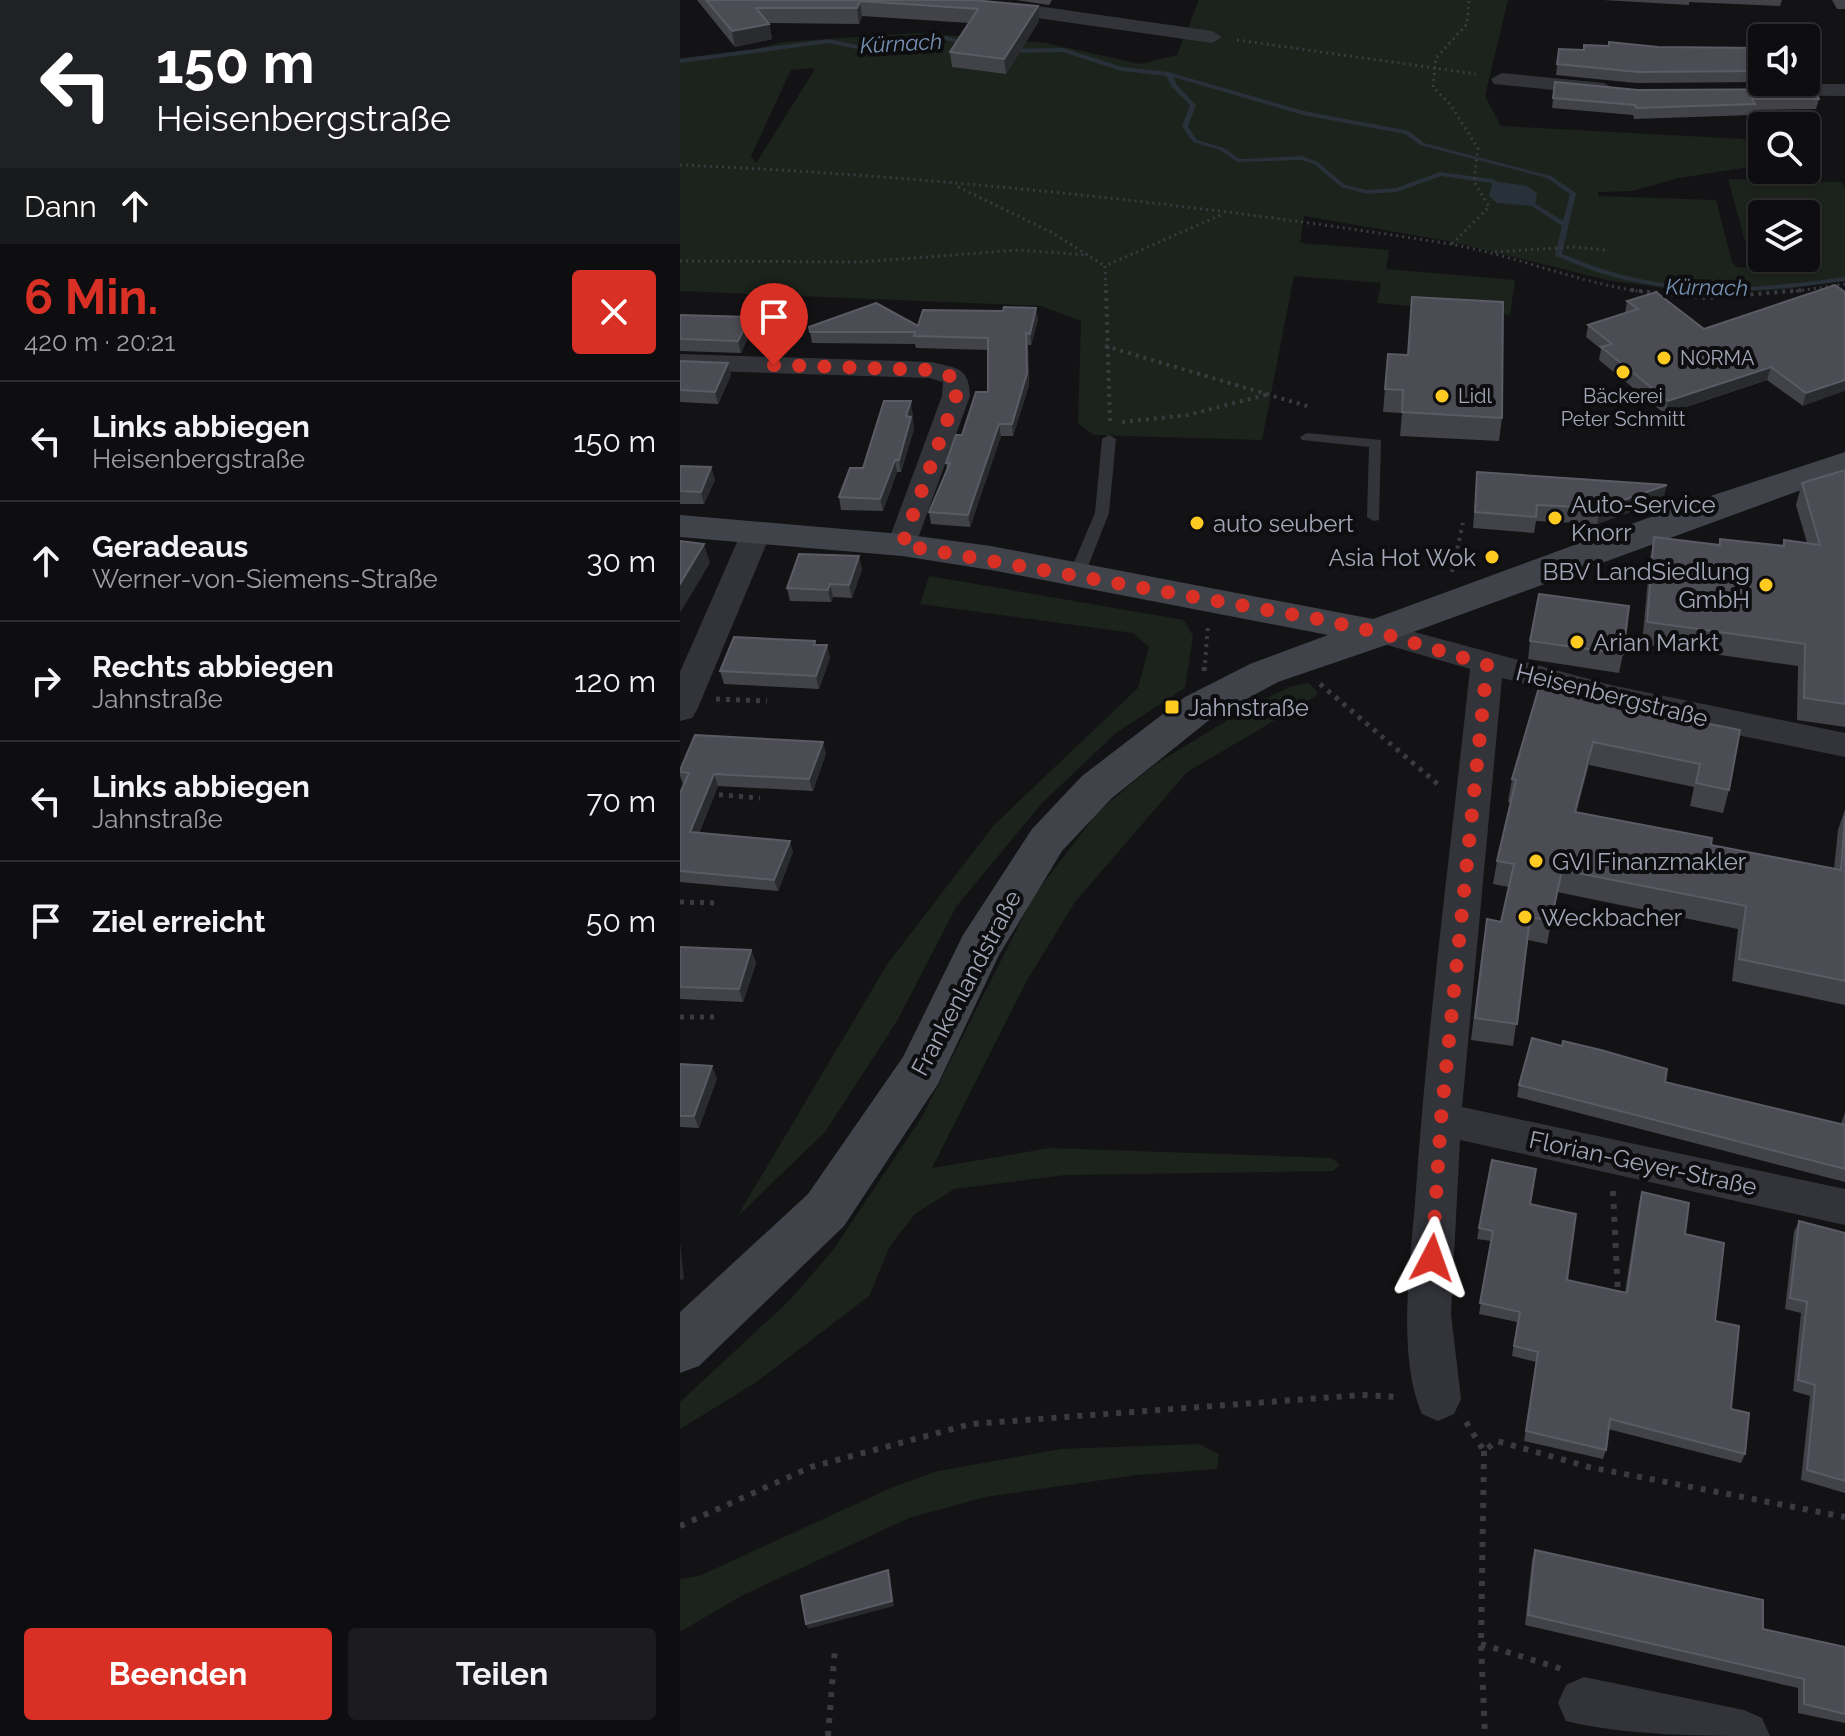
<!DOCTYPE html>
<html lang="de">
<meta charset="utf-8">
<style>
:root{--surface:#0e0e10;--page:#1c1c1e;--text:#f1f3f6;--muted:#9b9c9f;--line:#2e2e30;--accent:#d93025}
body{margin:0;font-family:Raleway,sans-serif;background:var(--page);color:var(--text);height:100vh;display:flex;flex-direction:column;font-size:30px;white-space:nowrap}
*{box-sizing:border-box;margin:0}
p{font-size:26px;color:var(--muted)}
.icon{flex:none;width:44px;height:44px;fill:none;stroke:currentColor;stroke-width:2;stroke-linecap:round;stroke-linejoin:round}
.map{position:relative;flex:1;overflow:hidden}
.drawer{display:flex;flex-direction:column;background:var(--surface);width:680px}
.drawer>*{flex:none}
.top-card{background:#202124;color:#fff;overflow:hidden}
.tools{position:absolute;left:1068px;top:24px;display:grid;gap:16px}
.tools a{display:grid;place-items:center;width:72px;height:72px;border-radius:8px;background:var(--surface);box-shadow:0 2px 6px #0004,0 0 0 2px var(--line);font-size:40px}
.pin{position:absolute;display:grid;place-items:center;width:68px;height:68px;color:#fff;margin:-82px -34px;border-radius:50% 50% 50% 0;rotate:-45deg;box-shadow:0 0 8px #0007}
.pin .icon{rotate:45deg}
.me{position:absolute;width:88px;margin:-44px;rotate:4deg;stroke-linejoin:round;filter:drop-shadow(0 0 6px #0008)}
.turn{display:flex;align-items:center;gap:28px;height:168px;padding:0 24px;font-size:36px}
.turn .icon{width:104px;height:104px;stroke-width:2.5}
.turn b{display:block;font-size:56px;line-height:68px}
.then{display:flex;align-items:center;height:76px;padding:0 24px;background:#0003;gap:16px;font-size:30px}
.round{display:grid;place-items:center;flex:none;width:84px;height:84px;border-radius:8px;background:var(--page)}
.headline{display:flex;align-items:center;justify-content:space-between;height:136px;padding:0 24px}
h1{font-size:48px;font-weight:700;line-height:60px;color:var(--accent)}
.button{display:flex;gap:16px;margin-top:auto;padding:16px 24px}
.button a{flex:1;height:92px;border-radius:8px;background:var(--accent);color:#fff;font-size:32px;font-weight:700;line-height:92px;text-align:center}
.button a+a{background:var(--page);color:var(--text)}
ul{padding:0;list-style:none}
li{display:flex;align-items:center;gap:24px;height:120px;padding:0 24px;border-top:2px solid var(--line)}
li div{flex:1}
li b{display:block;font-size:30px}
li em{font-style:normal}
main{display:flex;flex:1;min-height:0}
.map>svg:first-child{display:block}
</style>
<main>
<section class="drawer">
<div class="top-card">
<div class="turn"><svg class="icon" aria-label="left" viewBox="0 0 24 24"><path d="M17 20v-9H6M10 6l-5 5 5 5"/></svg><div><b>150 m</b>Heisenbergstraße</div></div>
<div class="then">Dann<svg class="icon" aria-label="ahead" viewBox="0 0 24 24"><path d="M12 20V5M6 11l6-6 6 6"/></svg></div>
</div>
<div class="headline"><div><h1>6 Min.</h1><p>420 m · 20:21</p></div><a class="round" style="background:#d93025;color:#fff"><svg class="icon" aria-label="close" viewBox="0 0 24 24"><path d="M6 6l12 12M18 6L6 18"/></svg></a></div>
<ul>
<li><svg class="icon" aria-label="left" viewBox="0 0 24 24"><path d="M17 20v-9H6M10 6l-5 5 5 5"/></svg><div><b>Links abbiegen</b><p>Heisenbergstraße</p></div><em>150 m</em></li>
<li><svg class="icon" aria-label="ahead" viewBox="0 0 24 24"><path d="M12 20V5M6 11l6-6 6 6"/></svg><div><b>Geradeaus</b><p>Werner-von-Siemens-Straße</p></div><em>30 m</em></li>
<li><svg class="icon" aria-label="right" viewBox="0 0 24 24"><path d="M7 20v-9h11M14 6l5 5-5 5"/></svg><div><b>Rechts abbiegen</b><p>Jahnstraße</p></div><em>120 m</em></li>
<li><svg class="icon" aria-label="left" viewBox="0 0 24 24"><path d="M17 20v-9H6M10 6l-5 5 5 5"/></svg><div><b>Links abbiegen</b><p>Jahnstraße</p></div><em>70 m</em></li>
<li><svg class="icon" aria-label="arrive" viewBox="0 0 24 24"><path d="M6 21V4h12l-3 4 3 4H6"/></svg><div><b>Ziel erreicht</b></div><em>50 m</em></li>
</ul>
<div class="button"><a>Beenden</a><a>Teilen</a></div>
</section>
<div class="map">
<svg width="1165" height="1736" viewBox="0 0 1165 1736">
<rect width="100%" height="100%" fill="#131315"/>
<g fill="#1b231c" fill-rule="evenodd">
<path d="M519,0h309l-23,96 16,30 261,14v25l-83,13 -47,13 -34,1v4l118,4 16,62 4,5 42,2 -2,-11h30v-44h-44v28l-17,-1 -17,-62 114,3 3,6v91l-55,10 -85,5 -98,-14 -154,-38 -149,-26 -4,27 89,7 -3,19 129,11 -5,35 -133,-12 4,-20 -87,-7 -32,164 -169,-5 -15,-12 3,-102 -40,-15 -361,-15v-233l71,-8 32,-8 134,-9 129,10 94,21 37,-9zM134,68l1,1 -59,94 -5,-7 40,-86z"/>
<path d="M249,576l255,44 9,16 -8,52 -69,45 -74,70 -86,104 -59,114 -72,111 -88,85 151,-254 106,-138 144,-137 11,-41 -16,-14 -213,-29z"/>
<path d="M628,683l9,8 -1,5 -129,76 -112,130 -49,80 -94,186 118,-20 282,10 8,7 -7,6 -268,4 -111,14 -39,25 -25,32 -21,50 -114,87 -75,46v-27l110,-102 43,-50 89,-133 112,-222 64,-83 56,-47 100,-61 38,-18z"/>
<path d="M519,1444l20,10 -2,15 -80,6 -152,22 -76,21 -166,77 -63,37v-53l19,-3 194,-89 45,-16 123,-22z"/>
</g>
<path fill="#28303a" d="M813,181l34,5 10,7 -2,13 -38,-3 -8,-7z"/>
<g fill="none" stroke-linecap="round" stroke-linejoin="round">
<g fill="#28303a" fill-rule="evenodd">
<path d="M266,36l27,9 -3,2 -24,-7 -85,10 -32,-7 -149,20v-4l149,-20 32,7z"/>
<path d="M383,48l59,19 46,5 136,39 105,20 15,12 127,33 25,17 -14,61c23,9 46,18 69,23 71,17 143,10 214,0v4c-72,10 -142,16 -214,0 -26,-5 -51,-15 -75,-25l-1,-1 7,-29 -41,-27 5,-1 37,23 7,-27 -23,-16 -127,-33 -15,-11 -102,-19 -130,-38 4,8 19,20 -8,21 9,14 27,8 16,11 62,-3 16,6 27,23 22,5 29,-2 44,-16 53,7 13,8 -3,2 -12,-6 -50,-7 -44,16 -30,2 -26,-7 -27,-23 -13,-4 -64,2 -17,-12 -27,-8 -11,-16 8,-21 -18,-18 -6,-11 -45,-5 -58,-19 -54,1 -3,-2 3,-2z"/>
</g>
<g stroke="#393b41" stroke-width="3" stroke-dasharray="2 4" stroke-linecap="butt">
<path d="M557,40l239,34"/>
<path d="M0,165c255,11 511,38 764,78 68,11 131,39 199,49"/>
<path d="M278,187l93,45 54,34"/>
<path d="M772,244l37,-37 -15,-26 4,-33 -28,-44 -17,-17 3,-29 31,-34 2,-24"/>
<path d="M815,252l79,-5 32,3"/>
<path d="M0,261l180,1 159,-12 69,5"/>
<path d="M426,292l-1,-26 118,-52"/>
<path d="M1110,292l55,-8"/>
</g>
<g stroke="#393b41" stroke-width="4" stroke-dasharray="3 5" stroke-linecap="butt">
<path d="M426,290l4,132"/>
<path d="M951,290l75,8 99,-8"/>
<path d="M425,346l205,61"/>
<path d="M442,422l66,-7 81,-21"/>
<path d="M772,572l11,-49"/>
<path d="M525,663l3,-38"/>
</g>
<g stroke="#393b41" stroke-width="5" stroke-dasharray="4 6" stroke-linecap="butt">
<path d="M524,671l1,-10"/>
<path d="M640,684l120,102"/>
<path d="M36,699l51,2"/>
<path d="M29,794l51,4"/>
<path d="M0,902l36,1"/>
<path d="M0,1017h38"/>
</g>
<g stroke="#393b41" stroke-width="6" stroke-dasharray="5 8" stroke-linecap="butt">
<path d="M933,1191l5,105"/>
<path d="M786,1422l18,29 13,-10 92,26 256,50"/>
<path d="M804,1451l-3,193 4,92"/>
<path d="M0,1526l131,-59 160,-43 391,-29 38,2"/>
<path d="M801,1644l81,25"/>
<path d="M148,1736l7,-88"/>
</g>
<g fill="#33343a" fill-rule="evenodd">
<path d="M627,433l74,7 -2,80 -5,1 -7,-4 2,-70 -67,-7 -2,-3z"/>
<path d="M429,435l7,4 -7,74 -24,61 -8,5 -8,-5 26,-61 7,-74z"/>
</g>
<g fill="#33343a" fill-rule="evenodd">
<path d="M223,0l113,3 196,28 10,6 -10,6 -196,-28 -103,-9z"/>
<path d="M822,73l102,10 11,6 -11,6 -110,-11 -3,-5z"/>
<path d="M1087,84h78v12l-86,-1 -3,-5 3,-5z"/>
<path d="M0,354l251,8c26,6 38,5 39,34l-57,156h-22l-4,-7 55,-149 1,-14 -14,-4 -249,-8z"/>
<path d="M76,524l11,3 4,6 -74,177 -5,8 -12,3v-49l61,-139 4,-6z"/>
<path d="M701,623l230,62 234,48v24l-176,-36 -167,-43 -40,429 383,82v36l-385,-85 -9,174 10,85 -7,15 -16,7 -16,-7c-25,-56 -12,-150 -7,-211 12,-178 36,-356 55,-534l-100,-29 -5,-7 5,-7z"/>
<path d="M904,1677l160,33 18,8 8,18c-66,0 -142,0 -204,-15l-8,-18 8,-18z"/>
</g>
<path fill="#41434a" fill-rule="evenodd" d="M1165,452v22l-448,164 -2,4 -117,40 -65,35 -101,81 -50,53 -63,104 -61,129 -94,142 -145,140 -19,7v-61l128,-118 95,-137 60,-122 69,-106 50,-53 103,-79 65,-33 78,-29 -337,-65 -89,-14 -222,-19v-22l222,19 89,12 382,73 313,-115z"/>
</g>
<g fill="#414348">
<path d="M17,0h276l66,21 -33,53 -54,-7 -2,-15 19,-29 -107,-7 -3,8 -90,-1 3,16 -37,8z"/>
<path d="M336,0h36l-3,5z"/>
<path d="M923,0h179l-2,6 -91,-4v3z"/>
<path d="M1152,0h13v9h-8z"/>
<path d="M929,42l49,5 104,1v34l-126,1 -80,-8 3,-26 24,1 1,-5 24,1z"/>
<path d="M875,82l83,8 181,9 -3,10 -62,1 -2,5 -118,4 -1,-4 -81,-7z"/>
<path d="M1155,285l-32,121 -36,-26 -102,34 -66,-54 2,-11 -15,-12 2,-12 37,-12 2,-12 77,28z"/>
<path d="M0,315l70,2 2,11 -11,25 -61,-2z"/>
<path d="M358,319l-7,26h-3l1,40 -16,51h-12l-31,91 -39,-3 -2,-12 18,-41 -1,-8 42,-71v-42l-72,-2 -1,-4 -103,-1 -2,-11z"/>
<path d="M708,354l114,64 -3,23 -99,-5 2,-23 -19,-1z"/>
<path d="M0,361l51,14 -13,29 -38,-2z"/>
<path d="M233,413l-1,5 2,11 -13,43h-4l-14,39 -42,-1 -2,-13z"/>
<path d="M0,466l31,1 4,13 -11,24h-24z"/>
<path d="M1165,470v257l-48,-7 1,-54 -156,-22 8,-85 4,-22 65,8 1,-6 62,7 2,-6 23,3 -11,-38 6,-22z"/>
<path d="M796,488l187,12 -66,24 -61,-3 -2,12 -61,-5z"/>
<path d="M182,569l-10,29 -19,-1 -2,5 -41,-1 -3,-13z"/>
<path d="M135,641l1,4h11l3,13 -11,31 -95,-5 -4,-13z"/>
<path d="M850,641l93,13 -4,19 -91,-14z"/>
<path d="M966,711l83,79 -6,23 -33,-7 4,-19 -105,-22 -13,47 135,33 123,24 4,-39 7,-21v196l-113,-24 6,-52 -181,-37 -10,52 -19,-4 -15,106 -42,-6 12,-98 18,-20 8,-35 -16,-3 4,-23 14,-58 -3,-1 4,-23z"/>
<path d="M146,753l-13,38 -95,-5 -19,47 94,19 -15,39 -98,-9v-89l4,-9h-1l-3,-8v-6z"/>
<path d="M0,947l71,3 5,13 -13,39 -63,-3z"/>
<path d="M0,1064l37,14 -18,50 -19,-1z"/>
<path d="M839,1085l322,39 4,-12v70l-328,-85z"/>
<path d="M812,1160l38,44 37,76 58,12 14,-89 3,-11 43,42 30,87 16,88 14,45 -4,9 -133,-34 -2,21 -3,9 -79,-18 12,-79 -24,-6 5,-34 -38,-8 12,-73 -14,-2z"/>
<path d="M1119,1221l46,12v260l-44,-13 9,-84 -17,-5 8,-78 -16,-4 9,-77z"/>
<path d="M855,1550l228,79 82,18v76l-47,-10v-25l-273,-63 7,-65z"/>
</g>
<g fill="#2a2b2f">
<path d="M180,1l2,15 -3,8 -2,-16z"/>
<path d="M358,6l1,15 -33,53 -2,-15z"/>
<path d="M89,24l3,15 -37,8 -3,-16z"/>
<path d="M356,308l2,11 -7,26 -1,-11z"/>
<path d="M70,317l2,11 -11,25 -3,-12z"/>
<path d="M346,333l3,52 -16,51 -1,-12z"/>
<path d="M48,363l3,12 -13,29 -3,-12z"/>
<path d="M1091,367l-4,13 -102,34 3,-13z"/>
<path d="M1165,380v11l-42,15 3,-13z"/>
<path d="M231,401l3,28 -13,43 -2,-12 7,-44z"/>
<path d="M319,424l2,12 -31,91 -2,-12z"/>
<path d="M215,460l2,12 -14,39 -3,-12z"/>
<path d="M31,467l4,13 -11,24 -3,-12z"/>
<path d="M987,485l-4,15 -66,24 3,-16z"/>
<path d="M24,544l6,19 -30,50v-29z"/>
<path d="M179,556l3,13 -10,29 -3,-13z"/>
<path d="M150,584l3,13 -2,5 -3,-12z"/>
<path d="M147,645l3,13 -11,31 -3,-13z"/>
<path d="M143,742l3,11 -13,38 -4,-12z"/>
<path d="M913,742l-4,23 -19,70 5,-23z"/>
<path d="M34,774l4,12 -24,58 -4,-12z"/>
<path d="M110,841l3,11 -15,39 -4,-11z"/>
<path d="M71,950l5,13 -13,39 -4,-13z"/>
<path d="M32,1066l5,12 -18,50 -5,-12z"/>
<path d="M0,1242l4,37 -4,1z"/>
<path d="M208,1570l2,5 4,31 -86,23 -2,-5z"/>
</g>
<g fill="#4c4d54" stroke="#5a5b64" stroke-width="2">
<path d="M26,0h267l65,6 -34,53 -54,-7 28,-43 -118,-8 -3,7h-101l13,16 -37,7z"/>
<path d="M929,42l49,5 104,1v23l-124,1 -81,-8 2,-15 25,1v-5l25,1z"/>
<path d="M875,82l83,8 176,-1 5,10h-67l3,5 -119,4 -1,-3 -82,-7z"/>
<path d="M1155,285l10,7v88l-39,13 -35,-26 -103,34 -67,-54 11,-3 -24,-19 50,-16 -11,-8 29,-9 48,37z"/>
<path d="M732,297l91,5 -1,116 -100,-6 1,-22 -18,-1 3,-35 20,1z"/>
<path d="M196,303l42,23 5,-16 80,1 1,-4 32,1 -6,26 -4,-1 1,40 -15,51h-13l-31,91 -39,-3 21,-49h-4l10,-28h6l14,-43h12v-54l-74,-2 1,-4h-105l-1,-5z"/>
<path d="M0,315l70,2 -12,24 -58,-2z"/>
<path d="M0,361l48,2 -13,29 -35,-2z"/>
<path d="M204,401h27l-5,15 5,1 -12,43h-4l-15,39 -41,-2 11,-29h13z"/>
<path d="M0,466l31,1 -10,25 -21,-1z"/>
<path d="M1165,470v234l-41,-6 1,-54 -158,-22 7,-85 66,8v-6l64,7v-6l36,5 -18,-62z"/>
<path d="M797,472l190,13 -67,23 -63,-3 -1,12 -61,-5z"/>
<path d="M0,541l24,3 -24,40z"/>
<path d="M119,554l60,2 -10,29 -19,-1 -2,6 -41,-2z"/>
<path d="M859,594l90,12 -6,48 -93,-13z"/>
<path d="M54,637l81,4 -1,4h13l-11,31 -96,-5z"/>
<path d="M860,684l108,22 -2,5 94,19 -11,60 -33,-7 4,-19 -107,-22 -18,70 137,26 -1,7 130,25 4,-54v165l-106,-22 7,-53 -184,-36 -11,51 -21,-4 -13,107 -42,-6 12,-99 14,3 13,-58 -17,-3 19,-81 -4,-1z"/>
<path d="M15,735l128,7 -14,37 -95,-5 -24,58 100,9 -16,39 -94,-9v-78l9,-20 -9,-1v-2z"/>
<path d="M0,947l71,3 -12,39 -59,-2z"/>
<path d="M852,1038l30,8 1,-5 38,9 66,19 -2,13 180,43v44l-326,-84z"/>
<path d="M0,1064l32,2 -18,50h-14z"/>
<path d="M812,1160l44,9 -6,35 46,10 -9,66 60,13 15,-101 47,11 -4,31 39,9 -9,78 24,5 -8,83 18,4 -4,41 -135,-35 -4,31 -80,-19 12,-79 -24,-6 6,-34 -40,-9 13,-72 -14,-3z"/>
<path d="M1119,1221l46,12v248l-38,-11 8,-85 -17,-5 9,-78 -17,-4z"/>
<path d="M855,1550l228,50v29l82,18v67l-41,-10v-25l-276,-64z"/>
<path d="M208,1570l4,31 -86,23 -5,-28z"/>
</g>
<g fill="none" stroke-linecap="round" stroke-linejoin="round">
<path stroke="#d93025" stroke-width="14" stroke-dasharray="0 25.2" d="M94,365l157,5 25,8v18l-54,149 416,74 63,14 106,32 -46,454 -9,139"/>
</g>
<g fill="#ffcb20" stroke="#0e0e10" stroke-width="3">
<circle cx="984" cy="358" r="8"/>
<circle cx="943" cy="372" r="8"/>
<circle cx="762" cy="396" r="8"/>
<circle cx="875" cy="518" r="8"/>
<circle cx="517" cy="523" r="8"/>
<circle cx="812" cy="557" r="8"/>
<circle cx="1086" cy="585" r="8"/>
<circle cx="897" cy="642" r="8"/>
<rect x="484" y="699" width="16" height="16" rx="4"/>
<circle cx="856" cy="861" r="8"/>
<circle cx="845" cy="917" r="8"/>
</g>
<g text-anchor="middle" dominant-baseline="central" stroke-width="8" stroke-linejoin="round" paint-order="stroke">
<g font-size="20" fill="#a3a7b7" stroke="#0e0e10" text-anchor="start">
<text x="1000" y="358">NORMA</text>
<text x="778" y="396">Lidl</text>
<text x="943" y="396" text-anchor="middle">Bäckerei<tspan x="943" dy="23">Peter Schmitt</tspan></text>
</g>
<g font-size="22" font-style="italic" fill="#7691b5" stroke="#0e0e10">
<text transform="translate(221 43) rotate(-3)">Kürnach</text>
<text transform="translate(1027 287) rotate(1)">Kürnach</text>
</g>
<g font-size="24" fill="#a3a7b7" stroke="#0e0e10" text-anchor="start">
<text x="891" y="504">Auto-Service<tspan x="891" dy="28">Knorr</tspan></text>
<text x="533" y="523">auto seubert</text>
<text x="796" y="557" text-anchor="end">Asia Hot Wok</text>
<text x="1070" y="571" text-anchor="end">BBV LandSiedlung<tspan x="1070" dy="28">GmbH</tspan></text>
<text x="913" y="642">Arian Markt</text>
<text x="508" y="707">Jahnstraße</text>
<text x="872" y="861">GVI Finanzmakler</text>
<text x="861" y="917">Weckbacher</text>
</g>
<g font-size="24" fill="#a3a7b7" stroke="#0e0e10">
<text transform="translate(932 695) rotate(14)">Heisenbergstraße</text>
<text transform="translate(286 983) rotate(-62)">Frankenlandstraße</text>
<text transform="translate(963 1163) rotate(12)">Florian-Geyer-Straße</text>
</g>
</g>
</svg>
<div class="tools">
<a><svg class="icon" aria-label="sound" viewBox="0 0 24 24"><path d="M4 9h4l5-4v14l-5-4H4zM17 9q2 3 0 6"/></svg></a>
<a><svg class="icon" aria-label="search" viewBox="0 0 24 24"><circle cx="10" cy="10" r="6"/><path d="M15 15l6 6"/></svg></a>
<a><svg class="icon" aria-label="layers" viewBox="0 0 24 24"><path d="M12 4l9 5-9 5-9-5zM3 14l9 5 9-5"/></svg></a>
</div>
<div class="pin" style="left:94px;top:365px;background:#d93025"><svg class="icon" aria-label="arrive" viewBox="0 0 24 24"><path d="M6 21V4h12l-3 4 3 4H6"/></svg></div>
<svg class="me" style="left:752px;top:1258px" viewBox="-20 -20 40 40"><path d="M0-17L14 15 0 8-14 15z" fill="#d93025" stroke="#fff" stroke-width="4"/></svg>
</div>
</main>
